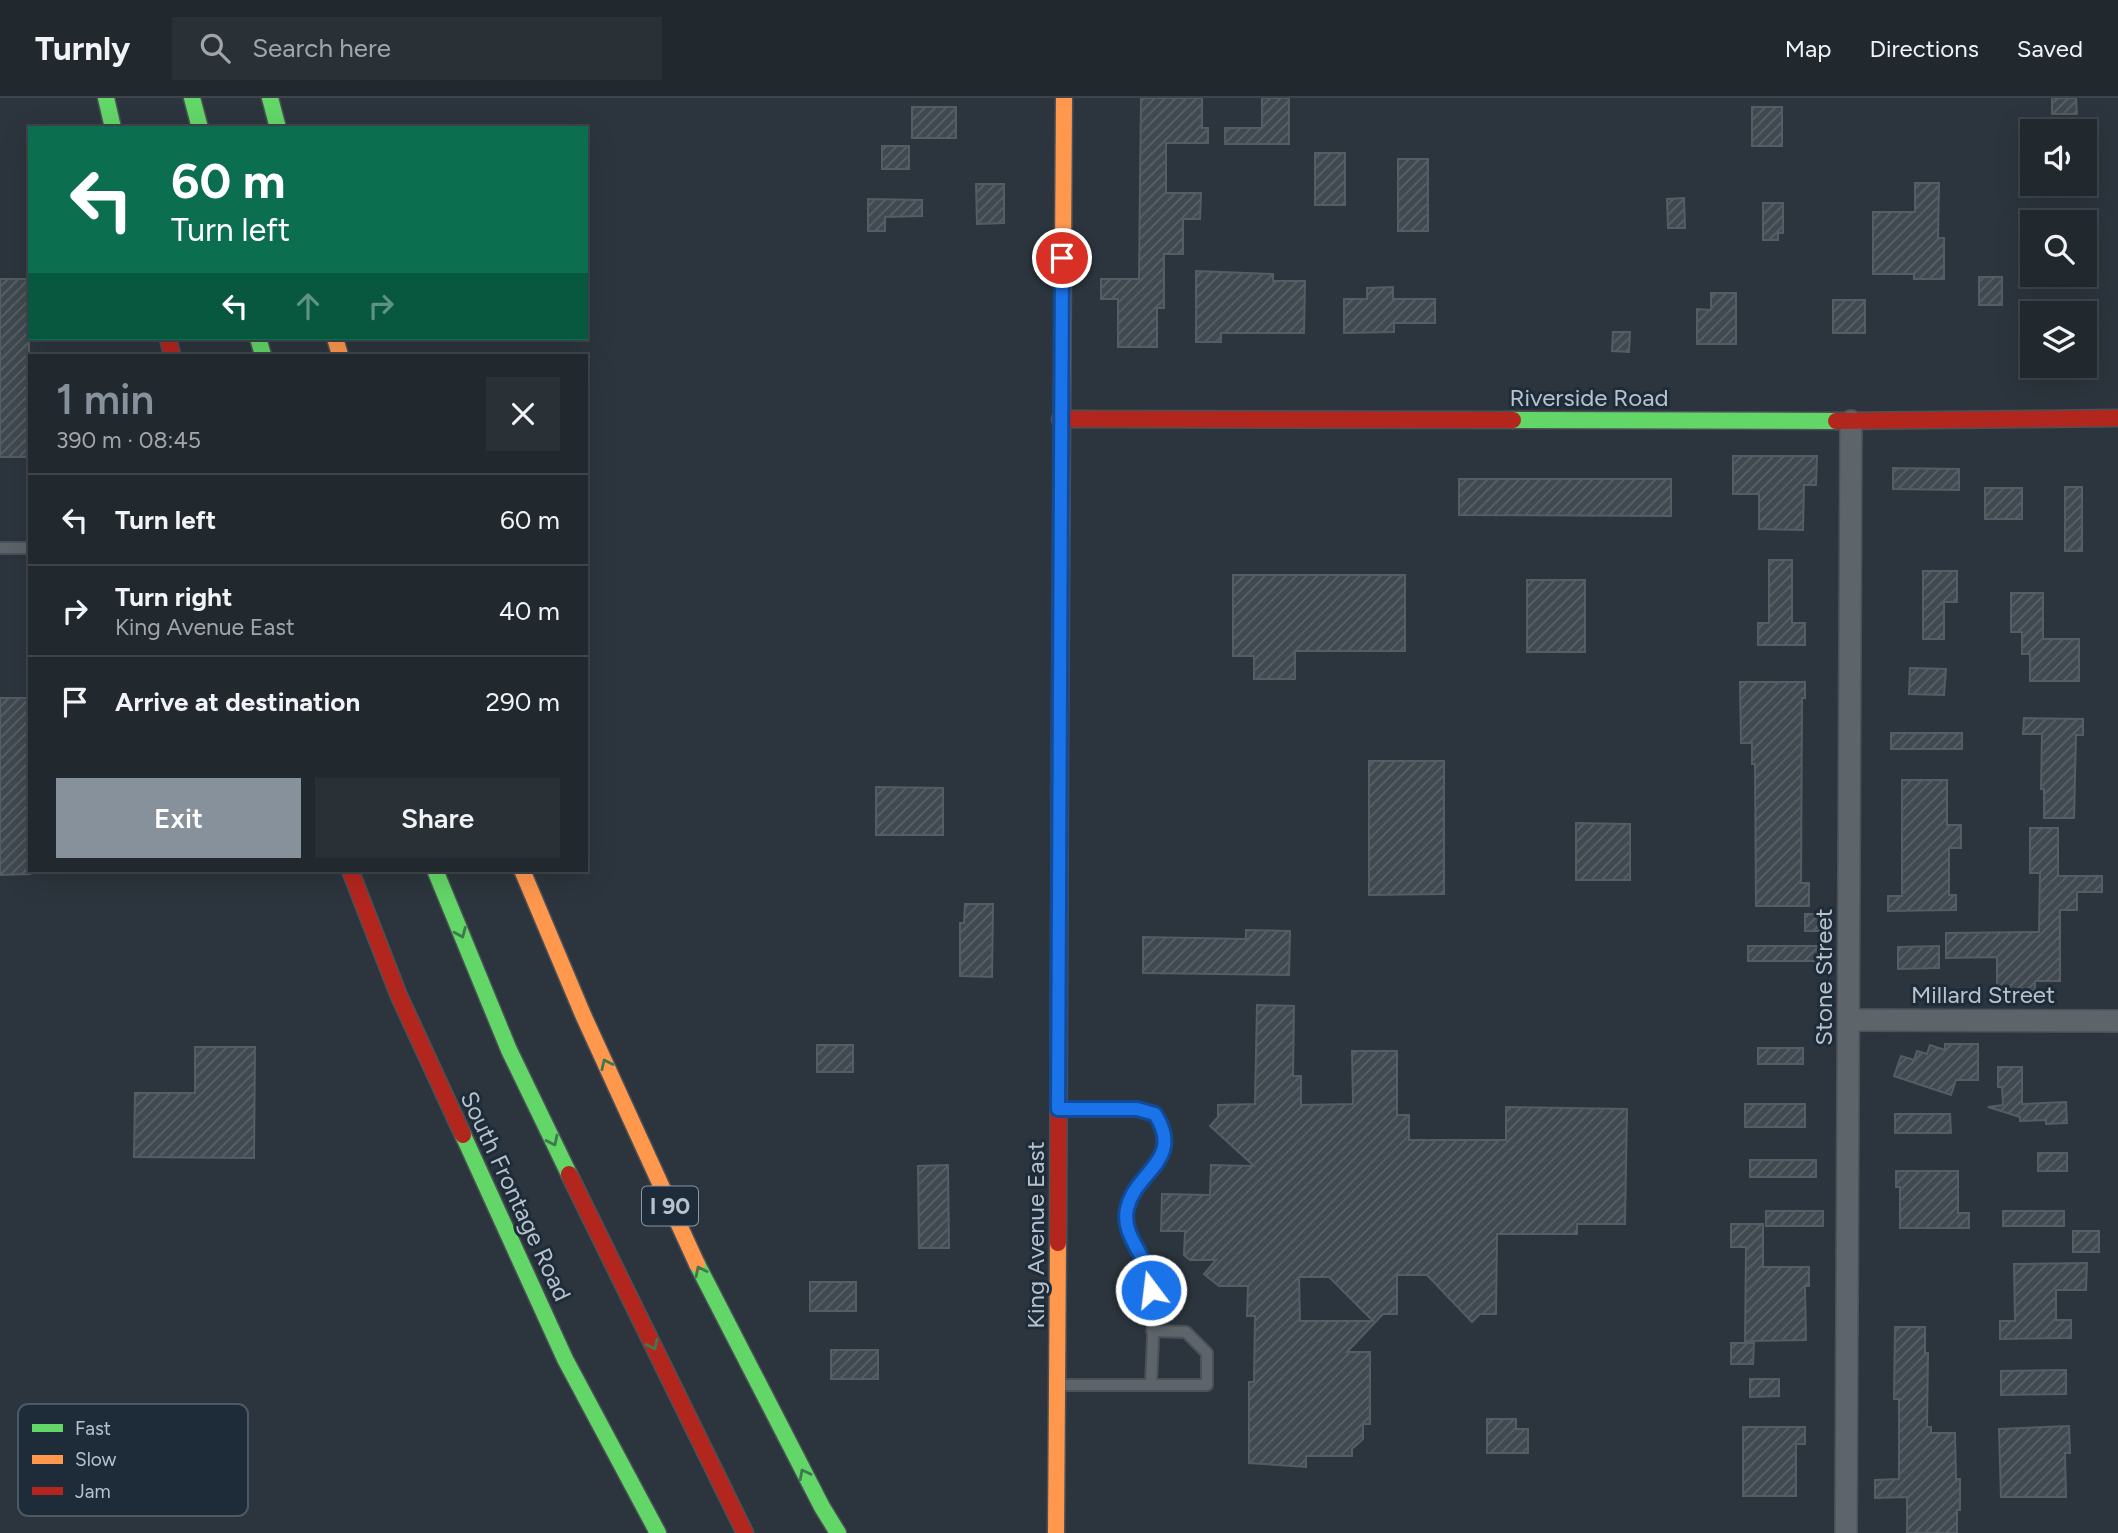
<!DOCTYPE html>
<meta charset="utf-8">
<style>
:root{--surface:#21282e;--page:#293036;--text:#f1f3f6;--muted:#a2a6aa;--line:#3e444a;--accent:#86919b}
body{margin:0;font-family:Figtree,sans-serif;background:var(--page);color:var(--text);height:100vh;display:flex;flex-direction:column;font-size:26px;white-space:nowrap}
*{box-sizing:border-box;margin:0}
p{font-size:23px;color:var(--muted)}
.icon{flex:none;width:38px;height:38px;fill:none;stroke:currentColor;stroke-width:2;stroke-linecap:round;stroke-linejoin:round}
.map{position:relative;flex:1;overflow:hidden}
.side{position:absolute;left:28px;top:256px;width:560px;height:518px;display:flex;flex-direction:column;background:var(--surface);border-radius:0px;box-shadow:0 7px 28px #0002,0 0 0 2px var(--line)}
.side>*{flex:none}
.top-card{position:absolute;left:28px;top:28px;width:560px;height:214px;border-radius:0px;box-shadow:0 7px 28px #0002,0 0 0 2px var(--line);background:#0b6e4f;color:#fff;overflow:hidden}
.fabs{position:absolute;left:2020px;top:21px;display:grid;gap:14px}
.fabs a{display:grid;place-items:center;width:77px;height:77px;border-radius:0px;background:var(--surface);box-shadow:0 7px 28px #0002,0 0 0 2px var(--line);font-size:35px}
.pin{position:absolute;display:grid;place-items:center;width:60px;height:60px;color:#fff;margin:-30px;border:4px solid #fff;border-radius:50%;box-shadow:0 2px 7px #0007}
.me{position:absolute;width:77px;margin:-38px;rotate:345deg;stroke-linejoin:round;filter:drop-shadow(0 0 5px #0008)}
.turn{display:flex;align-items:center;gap:24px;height:147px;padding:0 28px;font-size:32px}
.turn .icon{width:91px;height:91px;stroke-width:2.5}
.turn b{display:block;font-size:49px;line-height:60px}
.lanes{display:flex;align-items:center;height:66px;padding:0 28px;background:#0003;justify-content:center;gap:35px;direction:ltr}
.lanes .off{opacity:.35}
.round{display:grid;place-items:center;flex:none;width:74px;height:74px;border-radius:0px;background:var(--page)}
.headline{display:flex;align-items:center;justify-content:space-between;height:119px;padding:0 28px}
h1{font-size:42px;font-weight:600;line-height:52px;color:var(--accent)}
.button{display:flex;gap:14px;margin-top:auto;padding:14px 28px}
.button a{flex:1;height:80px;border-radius:0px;background:var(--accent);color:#fff;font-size:28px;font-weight:600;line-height:80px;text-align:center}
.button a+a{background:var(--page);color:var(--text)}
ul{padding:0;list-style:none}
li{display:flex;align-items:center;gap:21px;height:91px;padding:0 28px;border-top:2px solid var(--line)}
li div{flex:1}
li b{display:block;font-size:26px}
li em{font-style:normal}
header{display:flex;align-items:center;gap:42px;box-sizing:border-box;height:98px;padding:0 35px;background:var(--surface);border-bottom:2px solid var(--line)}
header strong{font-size:33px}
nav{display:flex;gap:38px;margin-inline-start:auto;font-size:24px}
.search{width:490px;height:63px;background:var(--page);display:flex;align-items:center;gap:18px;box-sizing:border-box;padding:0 24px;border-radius:0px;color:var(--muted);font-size:26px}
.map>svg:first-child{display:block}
</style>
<header>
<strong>Turnly</strong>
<div class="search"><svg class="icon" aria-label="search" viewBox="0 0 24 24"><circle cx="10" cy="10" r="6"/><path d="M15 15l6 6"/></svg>Search here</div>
<nav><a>Map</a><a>Directions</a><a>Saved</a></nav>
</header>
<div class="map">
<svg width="2118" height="1435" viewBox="0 0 2118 1435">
<defs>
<pattern id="building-hatch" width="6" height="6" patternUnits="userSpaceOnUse" patternTransform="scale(1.75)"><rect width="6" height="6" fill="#414950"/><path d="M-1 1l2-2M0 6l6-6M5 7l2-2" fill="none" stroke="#5a6268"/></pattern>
</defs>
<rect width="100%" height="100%" fill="#2c353d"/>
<g fill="url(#building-hatch)" stroke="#545c64" stroke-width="2" fill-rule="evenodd">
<path d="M1141,0h61v30h6v15h-42v50h35l-1,26h-17v35h-19v54h-7v39h-39v-48h-17v-20h38z"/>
<path d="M1262,0h27v46h-64v-16h37z"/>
<path d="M2052,0h24l1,16h-25z"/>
<rect x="912" y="9" width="44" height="31"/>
<rect x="1752" y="9" width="30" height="39"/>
<rect x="882" y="48" width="27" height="23"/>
<rect x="1315" y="55" width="30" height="52"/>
<rect x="1398" y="61" width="30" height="72"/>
<path d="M1915,85h24l-1,55h6v41h-30v-5h-41v-62h42z"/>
<path d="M976,86h28v39l-27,1z"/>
<path d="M1684,100l1,30h-17l-1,-29z"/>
<path d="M868,101l54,1v16l-37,1v14h-17z"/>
<path d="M1763,105h20v30h-5v7h-15z"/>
<path d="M1196,173l77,3v7h32l-1,52h-83v9h-25z"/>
<rect x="1979" y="179" width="23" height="28"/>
<rect x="0" y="181" width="29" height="178"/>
<path d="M1393,189v12h42v24h-41v9l-50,1v-34h23v-11z"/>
<path d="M1711,195h25v51h-39v-35l14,1z"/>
<rect x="1833" y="202" width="32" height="33"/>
<path d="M1613,234h17l-1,20 -17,-1z"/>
<path d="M1733,358h84l-1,29h-12l-1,45 -44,-1v-35h-26z"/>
<path d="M1893,370l66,1v21l-66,-1z"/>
<path d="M1459,381h212v37l-212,-1z"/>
<rect x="2065" y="389" width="17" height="64"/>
<rect x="1985" y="390" width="37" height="31"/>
<path d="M1769,462h23v63h13v22h-47v-22h11z"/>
<path d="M1923,473h34v31h-13v37h-21z"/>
<path d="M1233,477h172v76h-110v28h-41v-23h-21z"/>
<rect x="1527" y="482" width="58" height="72"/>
<path d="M2011,495h32v46h36v42h-49v-27h-8v-22h-11z"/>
<path d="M1910,570l36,1 -2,26 -35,-1z"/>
<path d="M1740,584h65v16h-3l-1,185h8v23h-53l-1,-142h-3v-21h-11z"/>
<path d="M0,600h30v176l-30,1z"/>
<path d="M2024,620l59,1v16h-7l-2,83h-30v-29h-3l1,-55h-19z"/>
<rect x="1891" y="635" width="71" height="16"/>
<path d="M1369,663h75v133l-75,1z"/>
<path d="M1902,682h45v45h14v23h-12v47h7v15l-68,1v-15h14z"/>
<path d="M876,689l67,1v47h-67z"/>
<path d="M1576,725l54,1v56h-54z"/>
<path d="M2030,730h28v48h44v16h-25v18h-17v71h-25v9h-38v-33l-51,1v-25l93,-1 1,-59h-10z"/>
<path d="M965,806h28l-1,73 -32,-1v-53h4z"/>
<rect x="1805" y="816" width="20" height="17"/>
<path d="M1246,832l44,1 -1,44 -146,-2v-36l103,2z"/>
<rect x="1748" y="848" width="71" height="15"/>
<path d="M1939,848v22l-41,1v-22z"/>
<path d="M1257,907l37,1 -1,70h8v29l52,-1 -1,-53h45v64h12v25h97v-33l121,2 -2,115h-48v10h-80l-1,80h-16l-8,8 -45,-47h-30v39h-14l-36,38h23v72h-7v15l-11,10v7h-46v11l-57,-4v-81h5l1,-66h-8l1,-30h-29l-15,-12 12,-14h-26l-6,-5 1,-24h-24l1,-37 48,1 1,-30 43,1 -44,-40 8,-9v-12l37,-1zM1299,1179h30l44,44h-73z"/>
<path d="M1945,946h33v36h-22l-5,15 -57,-19 7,-20 13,4 3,-9 10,3 3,-9 15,5z"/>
<rect x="817" y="947" width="36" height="27"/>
<path d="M195,949h60l-1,111 -120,-1 1,-64h60z"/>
<rect x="1758" y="950" width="45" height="16"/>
<path d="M1998,969h24v37l44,-2 1,21 -21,1v-4l-26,1v-4l-32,-10 15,-2 -1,-18h-4z"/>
<rect x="1745" y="1006" width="60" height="23"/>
<path d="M1895,1016h55l1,19h-56z"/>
<rect x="2038" y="1055" width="29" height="18"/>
<rect x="1750" y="1062" width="66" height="17"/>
<path d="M948,1067l1,83h-30l-1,-82z"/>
<path d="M1896,1073h62v42h11v15h-69v-41h-4z"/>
<rect x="1766" y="1113" width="57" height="15"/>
<rect x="2003" y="1113" width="61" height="15"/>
<path d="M1731,1126h32v43h46v19h-4l1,54 -61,1 1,-94h-15z"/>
<rect x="2073" y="1133" width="26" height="21"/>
<path d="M2087,1165l-1,27h-30v30h15v18l-71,1v-18h15l-1,-57z"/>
<rect x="810" y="1184" width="46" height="29"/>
<path d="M1895,1229h30v26h3l-1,74h4v6h24l1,46h4v31h-3v23h-50v-36l-32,1v-18l24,-1v-80h-5z"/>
<path d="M1731,1245h23l-1,21h-22z"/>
<rect x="831" y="1252" width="47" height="29"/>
<path d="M2066,1272v24l-65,1v-24z"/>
<path d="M1750,1281h29v17l-29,1z"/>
<path d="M1487,1321h29v10h12v24h-41z"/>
<path d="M2069,1328l1,27h-5l1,44h-65l-2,-68z"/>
<path d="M1743,1329h62v17h-9v52h-53z"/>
</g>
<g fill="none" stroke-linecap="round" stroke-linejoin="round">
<defs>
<g id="lane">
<path d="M0,450h30"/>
<path d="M1058,1287h93c1,-35 6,-80 -3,-113 -6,-22 -27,-39 -21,-64 10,-37 57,-49 28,-94l-18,-5h-76"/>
<path d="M1151,1287h56v-32l-21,-21 -34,-1"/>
</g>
<g id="street">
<path d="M1849,922l269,1"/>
<path d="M1846,1435l5,-1112"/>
</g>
<g id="fast">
<path d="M106,0l7,30"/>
<path d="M192,0l8,30"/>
<path d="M270,0l8,30"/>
<path d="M258,240l5,17"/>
<path d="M1513,322l323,1"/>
<path d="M435,772l74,180 60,124"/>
<path d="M463,1037l102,224 93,174"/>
<path d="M697,1166l125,243 16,26"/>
</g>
<g id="slow">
<path d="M335,240l5,17"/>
<path d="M1060,632l4,-632"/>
<path d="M522,772l62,147 113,247"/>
<path d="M1056,1435l2,-290"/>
</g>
<g id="jam">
<path d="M168,240l4,17"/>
<path d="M1060,321l453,1"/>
<path d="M1836,323l282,-3"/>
<path d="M350,772l49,126 64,139"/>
<path d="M569,1076l176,359"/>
<path d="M1058,1145l2,-513"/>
</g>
</defs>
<use href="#lane" stroke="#4b5157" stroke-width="14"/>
<use href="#street" stroke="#4b5157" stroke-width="24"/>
<use href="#fast" stroke="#4b5157" stroke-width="19"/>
<use href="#slow" stroke="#4b5157" stroke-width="19"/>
<use href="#jam" stroke="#4b5157" stroke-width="19"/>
<use href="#lane" stroke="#5d646a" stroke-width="10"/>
<use href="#street" stroke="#5d646a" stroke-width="21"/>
<use href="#fast" stroke="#63d668" stroke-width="16"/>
<use href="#slow" stroke="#ff974d" stroke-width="16"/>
<use href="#jam" stroke="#b3261e" stroke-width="16"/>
</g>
<defs><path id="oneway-chevron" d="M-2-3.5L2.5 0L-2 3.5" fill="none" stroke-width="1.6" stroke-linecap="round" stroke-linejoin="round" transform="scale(1.75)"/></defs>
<g stroke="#3d784e">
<use href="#oneway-chevron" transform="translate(461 835) rotate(67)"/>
<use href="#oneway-chevron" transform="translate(606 966) rotate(-115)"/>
<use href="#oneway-chevron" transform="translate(553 1043) rotate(64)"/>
<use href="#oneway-chevron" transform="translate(700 1173) rotate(-116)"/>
<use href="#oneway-chevron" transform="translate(653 1247) rotate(64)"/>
<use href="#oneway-chevron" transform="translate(804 1376) rotate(-117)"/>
</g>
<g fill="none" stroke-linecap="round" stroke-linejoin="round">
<defs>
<path id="route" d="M1062,160l-4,851h79l18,5c30,47 -20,57 -28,95 -5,23 13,40 20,60 2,7 3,14 4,21"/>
</defs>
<use href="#route" stroke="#114b97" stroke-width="18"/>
<use href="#route" stroke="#1a73e8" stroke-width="12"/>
</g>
<g text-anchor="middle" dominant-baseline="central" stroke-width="6" stroke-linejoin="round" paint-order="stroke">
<rect fill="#1e2c39" stroke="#8995a1" stroke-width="2" x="642" y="1088.5" width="56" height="39" rx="5"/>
<g font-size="23" font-weight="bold" fill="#b7c2cd">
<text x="670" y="1108">I 90</text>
</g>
<g font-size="24" fill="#b7c2cd" stroke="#1e2c39">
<text x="1589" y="299">Riverside Road</text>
<text transform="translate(1823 879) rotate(-90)">Stone Street</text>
<text x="1983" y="896">Millard Street</text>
<text transform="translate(516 1098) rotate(65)">South Frontage Road</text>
<text transform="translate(1035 1137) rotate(-90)">King Avenue East</text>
</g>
</g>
<rect x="18" y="1306" width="230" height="112" rx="10" fill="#1e2c39" stroke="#4c5965" stroke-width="2"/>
<rect x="32" y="1326" width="31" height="8" fill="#63d668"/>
<rect x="32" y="1357" width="31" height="9" fill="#ff974d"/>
<rect x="32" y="1389" width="31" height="8" fill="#b3261e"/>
<g font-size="19" fill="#b7c2cd">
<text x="75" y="1337">Fast</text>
<text x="75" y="1368">Slow</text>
<text x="75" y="1400">Jam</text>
</g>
</svg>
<div class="fabs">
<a><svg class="icon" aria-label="sound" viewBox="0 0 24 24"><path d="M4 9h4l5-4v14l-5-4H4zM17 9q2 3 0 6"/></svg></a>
<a><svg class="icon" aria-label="search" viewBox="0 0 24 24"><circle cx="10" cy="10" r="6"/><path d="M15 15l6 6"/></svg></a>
<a><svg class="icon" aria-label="layers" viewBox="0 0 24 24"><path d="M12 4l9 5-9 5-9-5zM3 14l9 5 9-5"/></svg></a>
</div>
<div class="pin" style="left:1062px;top:160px;background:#d93025"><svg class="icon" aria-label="arrive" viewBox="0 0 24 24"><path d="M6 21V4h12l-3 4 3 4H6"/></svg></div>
<svg class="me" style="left:1151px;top:1192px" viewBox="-20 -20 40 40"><circle r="17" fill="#1a73e8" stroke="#fff" stroke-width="3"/><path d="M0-11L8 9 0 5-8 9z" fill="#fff"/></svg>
<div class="top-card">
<div class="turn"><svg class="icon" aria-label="left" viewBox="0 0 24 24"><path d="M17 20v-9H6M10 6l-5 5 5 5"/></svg><div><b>60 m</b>Turn left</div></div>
<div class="lanes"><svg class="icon" aria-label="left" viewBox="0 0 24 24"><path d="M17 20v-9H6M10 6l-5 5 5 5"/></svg><svg class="icon off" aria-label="ahead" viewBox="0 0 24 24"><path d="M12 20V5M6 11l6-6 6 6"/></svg><svg class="icon off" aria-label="right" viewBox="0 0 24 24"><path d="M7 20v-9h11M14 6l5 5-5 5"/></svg></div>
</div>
<section class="side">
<div class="headline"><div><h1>1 min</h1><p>390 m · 08:45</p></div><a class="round"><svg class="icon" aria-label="close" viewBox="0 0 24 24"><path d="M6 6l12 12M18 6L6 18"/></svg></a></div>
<ul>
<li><svg class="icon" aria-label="left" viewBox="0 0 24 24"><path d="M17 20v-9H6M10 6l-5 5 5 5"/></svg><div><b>Turn left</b></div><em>60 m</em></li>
<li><svg class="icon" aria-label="right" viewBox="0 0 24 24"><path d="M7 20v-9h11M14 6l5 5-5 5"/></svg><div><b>Turn right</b><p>King Avenue East</p></div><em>40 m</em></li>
<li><svg class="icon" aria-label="arrive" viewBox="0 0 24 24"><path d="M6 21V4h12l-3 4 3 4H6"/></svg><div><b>Arrive at destination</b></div><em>290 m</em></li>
</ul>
<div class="button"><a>Exit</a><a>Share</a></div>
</section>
</div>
